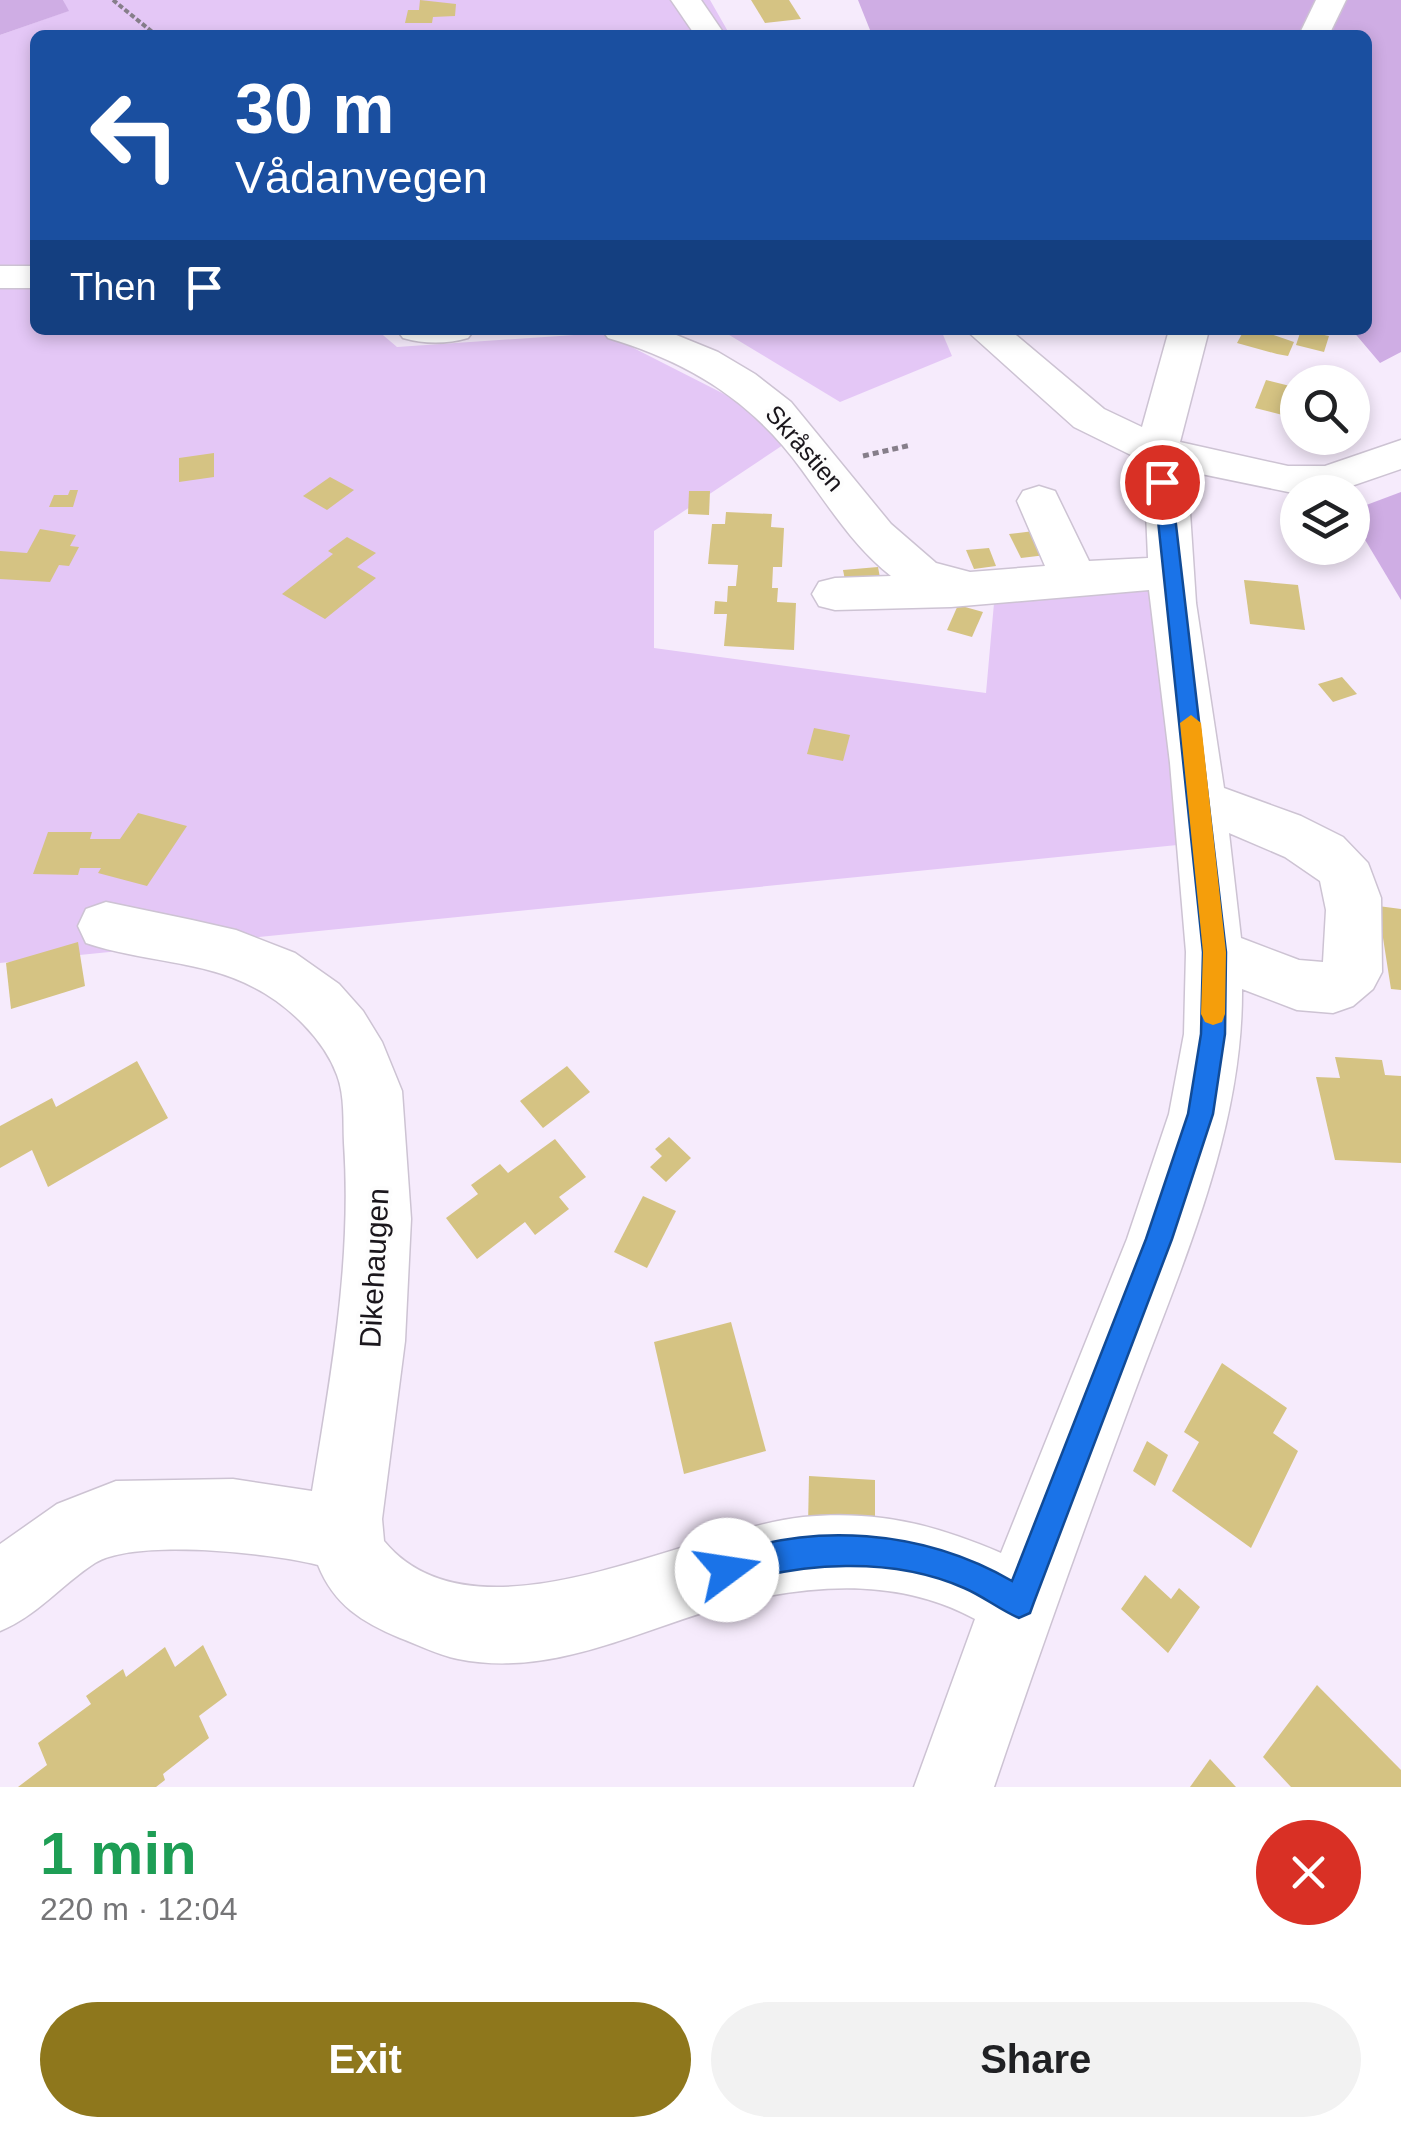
<!DOCTYPE html>
<meta charset="utf-8">
<style>
:root{--surface:#fff;--page:#f2f2f2;--text:#202124;--muted:#757577;--accent:#8e771c}
body{margin:0;font-family:Arial,sans-serif;background:var(--page);color:var(--text);height:100vh;display:flex;flex-direction:column;font-size:38px;white-space:nowrap}
*{box-sizing:border-box;margin:0}
p{font-size:32px;color:var(--muted)}
.icon{flex:none;width:55px;height:55px;fill:none;stroke:currentColor;stroke-width:2;stroke-linecap:round;stroke-linejoin:round}
.map{position:relative;height:1787px;overflow:hidden}
.sheet{display:flex;flex-direction:column;background:var(--surface);flex:1}
.sheet>*{flex:none}
.top-card{position:absolute;left:30px;top:30px;width:1342px;height:305px;border-radius:15px;box-shadow:0 5px 15px #0003;background:#1a4fa0;color:#fff;overflow:hidden}
.buttons{position:absolute;left:1280px;top:365px;display:grid;gap:20px}
.buttons a{display:grid;place-items:center;width:90px;height:90px;border-radius:50%;background:var(--surface);box-shadow:0 5px 15px #0003;font-size:50px}
.pin{position:absolute;display:grid;place-items:center;width:85px;height:85px;color:#fff;margin:-42px;border:5px solid #fff;border-radius:50%;box-shadow:0 2px 10px #0007}
.me{position:absolute;width:110px;margin:-55px;rotate:76deg;stroke-linejoin:round;filter:drop-shadow(0 0 8px #0008)}
.turn{display:flex;align-items:center;gap:35px;height:210px;padding:0 40px;font-size:45px}
.turn .icon{width:130px;height:130px;stroke-width:2.5}
.turn b{display:block;font-size:70px;line-height:85px}
.then{display:flex;align-items:center;height:95px;padding:0 40px;background:#0003;gap:20px;font-size:38px}
.round{display:grid;place-items:center;flex:none;width:105px;height:105px;border-radius:52px;background:var(--page)}
.overview{display:flex;align-items:center;justify-content:space-between;height:170px;padding:0 40px}
h1{font-size:60px;font-weight:700;line-height:75px;color:#1e9e55}
.button{display:flex;gap:20px;margin-top:auto;padding:20px 40px}
.button a{flex:1;height:115px;border-radius:60px;background:var(--accent);color:#fff;font-size:40px;font-weight:700;line-height:115px;text-align:center}
.button a+a{background:var(--page);color:var(--text)}
.map>svg:first-child{display:block}
</style>
<div class="map">
<svg width="1401" height="1787" viewBox="0 0 1401 1787">
<rect width="100%" height="100%" fill="#f6ebfc"/>
<g fill="#e4c7f6">
<path d="M63,0h647l20,35h-695v295h342l20,17 207,-14 197,100 -147,98v117l332,45 9,-101 156,-2 46,253 -1197,120v-928l68,-24z"/>
<path d="M721,330h220l11,26 -112,46z"/>
</g>
<g fill="#cfade4">
<path d="M0,0h63l6,11 -69,24z"/>
<path d="M858,0h543v352l-21,11 -28,-33h16v-295h-496z"/>
<path d="M1401,492v108l-49,-82 1,-8z"/>
</g>
<g fill="#d5c383">
<path d="M420,0l36,4 -1,12 -22,1 -1,6h-27l3,-13h11z"/>
<path d="M751,0h38l12,19 -36,4z"/>
<path d="M1244,330h15l35,12 -6,14 -11,-2 -40,-11z"/>
<path d="M1301,330l28,6 -5,16 -28,-7z"/>
<path d="M1266,380l32,8v31l-43,-11z"/>
<path d="M214,453v24l-35,5v-24z"/>
<path d="M330,477l24,13 -27,20 -24,-14z"/>
<path d="M70,490h8l-5,17h-24l5,-12h14z"/>
<path d="M689,491h21l-1,24 -21,-1z"/>
<path d="M726,512l46,2 -1,13 13,1 -2,39h-9l-1,21h6l-1,14 19,1 -2,47 -70,-4 3,-32h-13l1,-13 12,1 1,-16h8l2,-21 -30,-1 4,-40h13z"/>
<path d="M40,529l36,6 -6,11 9,1 -10,19 -10,-1 -9,17 -50,-3v-28l27,2z"/>
<path d="M1034,531l12,24 -25,3 -12,-24z"/>
<path d="M347,537l29,16 -19,14 19,11 -51,41 -43,-25 51,-40 -5,-3z"/>
<path d="M989,548l7,18 -22,3 -8,-19z"/>
<path d="M878,567l3,16 -35,2 -3,-15z"/>
<path d="M1244,580l54,5 7,45 -55,-6z"/>
<path d="M958,605l25,7 -11,25 -25,-7z"/>
<path d="M1342,677l15,17 -24,8 -15,-18z"/>
<path d="M814,728l36,7 -7,26 -36,-7z"/>
<path d="M138,813l49,13 -40,60 -49,-13 3,-5h-21l-2,7 -45,-1 15,-42h44l-2,7h30z"/>
<path d="M1378,906l23,3v81l-10,-1z"/>
<path d="M78,942l7,44 -74,23 -5,-46z"/>
<path d="M1335,1057l47,3 3,15 16,1v87l-66,-3 -19,-83 24,1z"/>
<path d="M137,1061l31,57 -120,69 -16,-37 -32,18v-42l52,-28 4,9z"/>
<path d="M567,1066l23,26 -47,36 -23,-27z"/>
<path d="M669,1137l22,21 -25,24 -16,-15 12,-11 -7,-7z"/>
<path d="M555,1139l31,38 -27,20 10,12 -34,26 -10,-13 -48,37 -31,-41 32,-24 -7,-9 29,-21 8,9z"/>
<path d="M643,1196l33,15 -29,57 -33,-16z"/>
<path d="M731,1322l35,129 -82,23 -30,-132z"/>
<path d="M1222,1363l65,45 -14,25 25,18 -47,97 -79,-57 27,-49 -15,-10z"/>
<path d="M1147,1441l21,14 -13,31 -22,-15z"/>
<path d="M809,1476l66,4v50l-67,-5z"/>
<path d="M1145,1575l26,24 8,-11 21,19 -32,46 -47,-44z"/>
<path d="M203,1645l24,50 -28,21 10,22 -46,36 2,6 -9,7h-138l29,-22 -9,-22 53,-39 -5,-8 37,-27 3,8 39,-30 10,20z"/>
<path d="M1317,1685l84,85v17h-110l-28,-30z"/>
<path d="M1210,1759l26,28h-46z"/>
</g>
<g fill="none" stroke-linecap="round" stroke-linejoin="round">
<defs>
<g id="minor">
<path d="M671,0h30l24,35h-30z"/>
<path d="M1316,0h30l-17,35h-30z"/>
<rect x="0" y="266" width="35" height="22"/>
<path d="M397,330h77l-6,8c-21,6 -44,6 -65,0z"/>
<path d="M602,330h62l54,22 37,22 36,28 100,122 45,39 34,9 75,-6 -28,-65 6,-10 16,-5 16,5 34,70 59,-3 -2,-46 -9,-54 -63,-31 -108,-97h44l94,79 38,18 27,-97h40l-29,112 108,24h37l76,-26v29l-67,23 -36,2 -116,-24 8,42 6,91 28,185 77,28 42,21 25,26 13,35 1,74 -9,17 -20,17 -20,7 -36,-3 -55,-21c1,143 -61,277 -110,410 -48,129 -94,258 -138,388h-80l61,-168c-65,-35 -135,-36 -207,-23 -104,18 -202,85 -310,63 -20,-4 -39,-14 -58,-21 -38,-16 -66,-33 -82,-73 -48,-12 -182,-27 -223,-2 -34,22 -58,53 -95,68v-87l57,-40 59,-23 117,-2 79,12c19,-116 40,-230 32,-348 -1,-22 1,-47 -7,-68 -13,-36 -49,-70 -82,-87 -51,-28 -114,-26 -169,-45l-8,-17 8,-17 20,-7 86,18 44,10 59,23 44,31 24,27 19,31 20,49 9,128 -6,122 -23,178 2,22c91,111 305,-12 419,-24 73,-7 131,7 198,36l126,-314 42,-125 15,-80 2,-82 -16,-189 -21,-173 -198,17 -116,3 -16,-4 -7,-12 7,-12 16,-4 56,-2c-36,-28 -62,-69 -89,-106 -50,-69 -113,-108 -194,-132zM1229,833l56,24 35,24 6,29 -3,52 -24,-2 -58,-22z"/>
</g>
</defs>
<use href="#minor" stroke="#cdc3d3" stroke-width="3"/>
<path stroke="#867e8a" stroke-width="4" stroke-dasharray="5 2.5" stroke-linecap="butt" d="M113,0l43,35"/>
<path stroke="#867e8a" stroke-width="5" stroke-dasharray="6 4" stroke-linecap="butt" d="M863,456l48,-11"/>
<use href="#minor" fill="#fff" fill-rule="evenodd"/>
</g>
<path fill="#1a73e8" stroke="#114b97" stroke-width="2.5" d="M1162,476l9,6 55,470 -1,82 -12,80 -41,125 -138,363 -4,11 -11,5c-19,-8 -36,-22 -55,-30 -72,-32 -164,-26 -237,-2l-11,-5 -4,-11 4,-11c95,-39 208,-29 296,22l134,-342 42,-125 13,-80 2,-82 -49,-470z"/>
<path fill="#f59e0b" d="M1191,715l10,8 25,229 -1,62 -3,8 -9,3 -8,-3 -4,-8 2,-62 -23,-229z"/>
<g text-anchor="middle" dominant-baseline="central" stroke-width="8" stroke-linejoin="round" paint-order="stroke">
<g font-size="25" fill="#1a161c" stroke="#fdfdfd">
<text transform="translate(805 448) rotate(49)">Skråstien</text>
</g>
<g font-size="30" fill="#1a161c" stroke="#fdfdfd">
<text transform="translate(374 1268) rotate(-87)">Dikehaugen</text>
</g>
</g>
</svg>
<div class="buttons">
<a><svg class="icon" aria-label="search" viewBox="0 0 24 24"><circle cx="10" cy="10" r="6"/><path d="M15 15l6 6"/></svg></a>
<a><svg class="icon" aria-label="layers" viewBox="0 0 24 24"><path d="M12 4l9 5-9 5-9-5zM3 14l9 5 9-5"/></svg></a>
</div>
<div class="pin" style="left:1162px;top:482px;background:#d93025"><svg class="icon" aria-label="arrive" viewBox="0 0 24 24"><path d="M6 21V4h12l-3 4 3 4H6"/></svg></div>
<svg class="me" style="left:727px;top:1570px" viewBox="-20 -20 40 40"><circle r="19" fill="#fff"/><path d="M0-13L10 11 0 6-10 11z" fill="#1a73e8"/></svg>
<div class="top-card">
<div class="turn"><svg class="icon" aria-label="left" viewBox="0 0 24 24"><path d="M17 20v-9H6M10 6l-5 5 5 5"/></svg><div><b>30 m</b>Vådanvegen</div></div>
<div class="then">Then<svg class="icon" aria-label="arrive" viewBox="0 0 24 24"><path d="M6 21V4h12l-3 4 3 4H6"/></svg></div>
</div>
</div>
<section class="sheet">
<div class="overview"><div><h1>1 min</h1><p>220 m · 12:04</p></div><a class="round" style="background:#d93025;color:#fff"><svg class="icon" aria-label="close" viewBox="0 0 24 24"><path d="M6 6l12 12M18 6L6 18"/></svg></a></div>
<div class="button"><a>Exit</a><a>Share</a></div>
</section>
